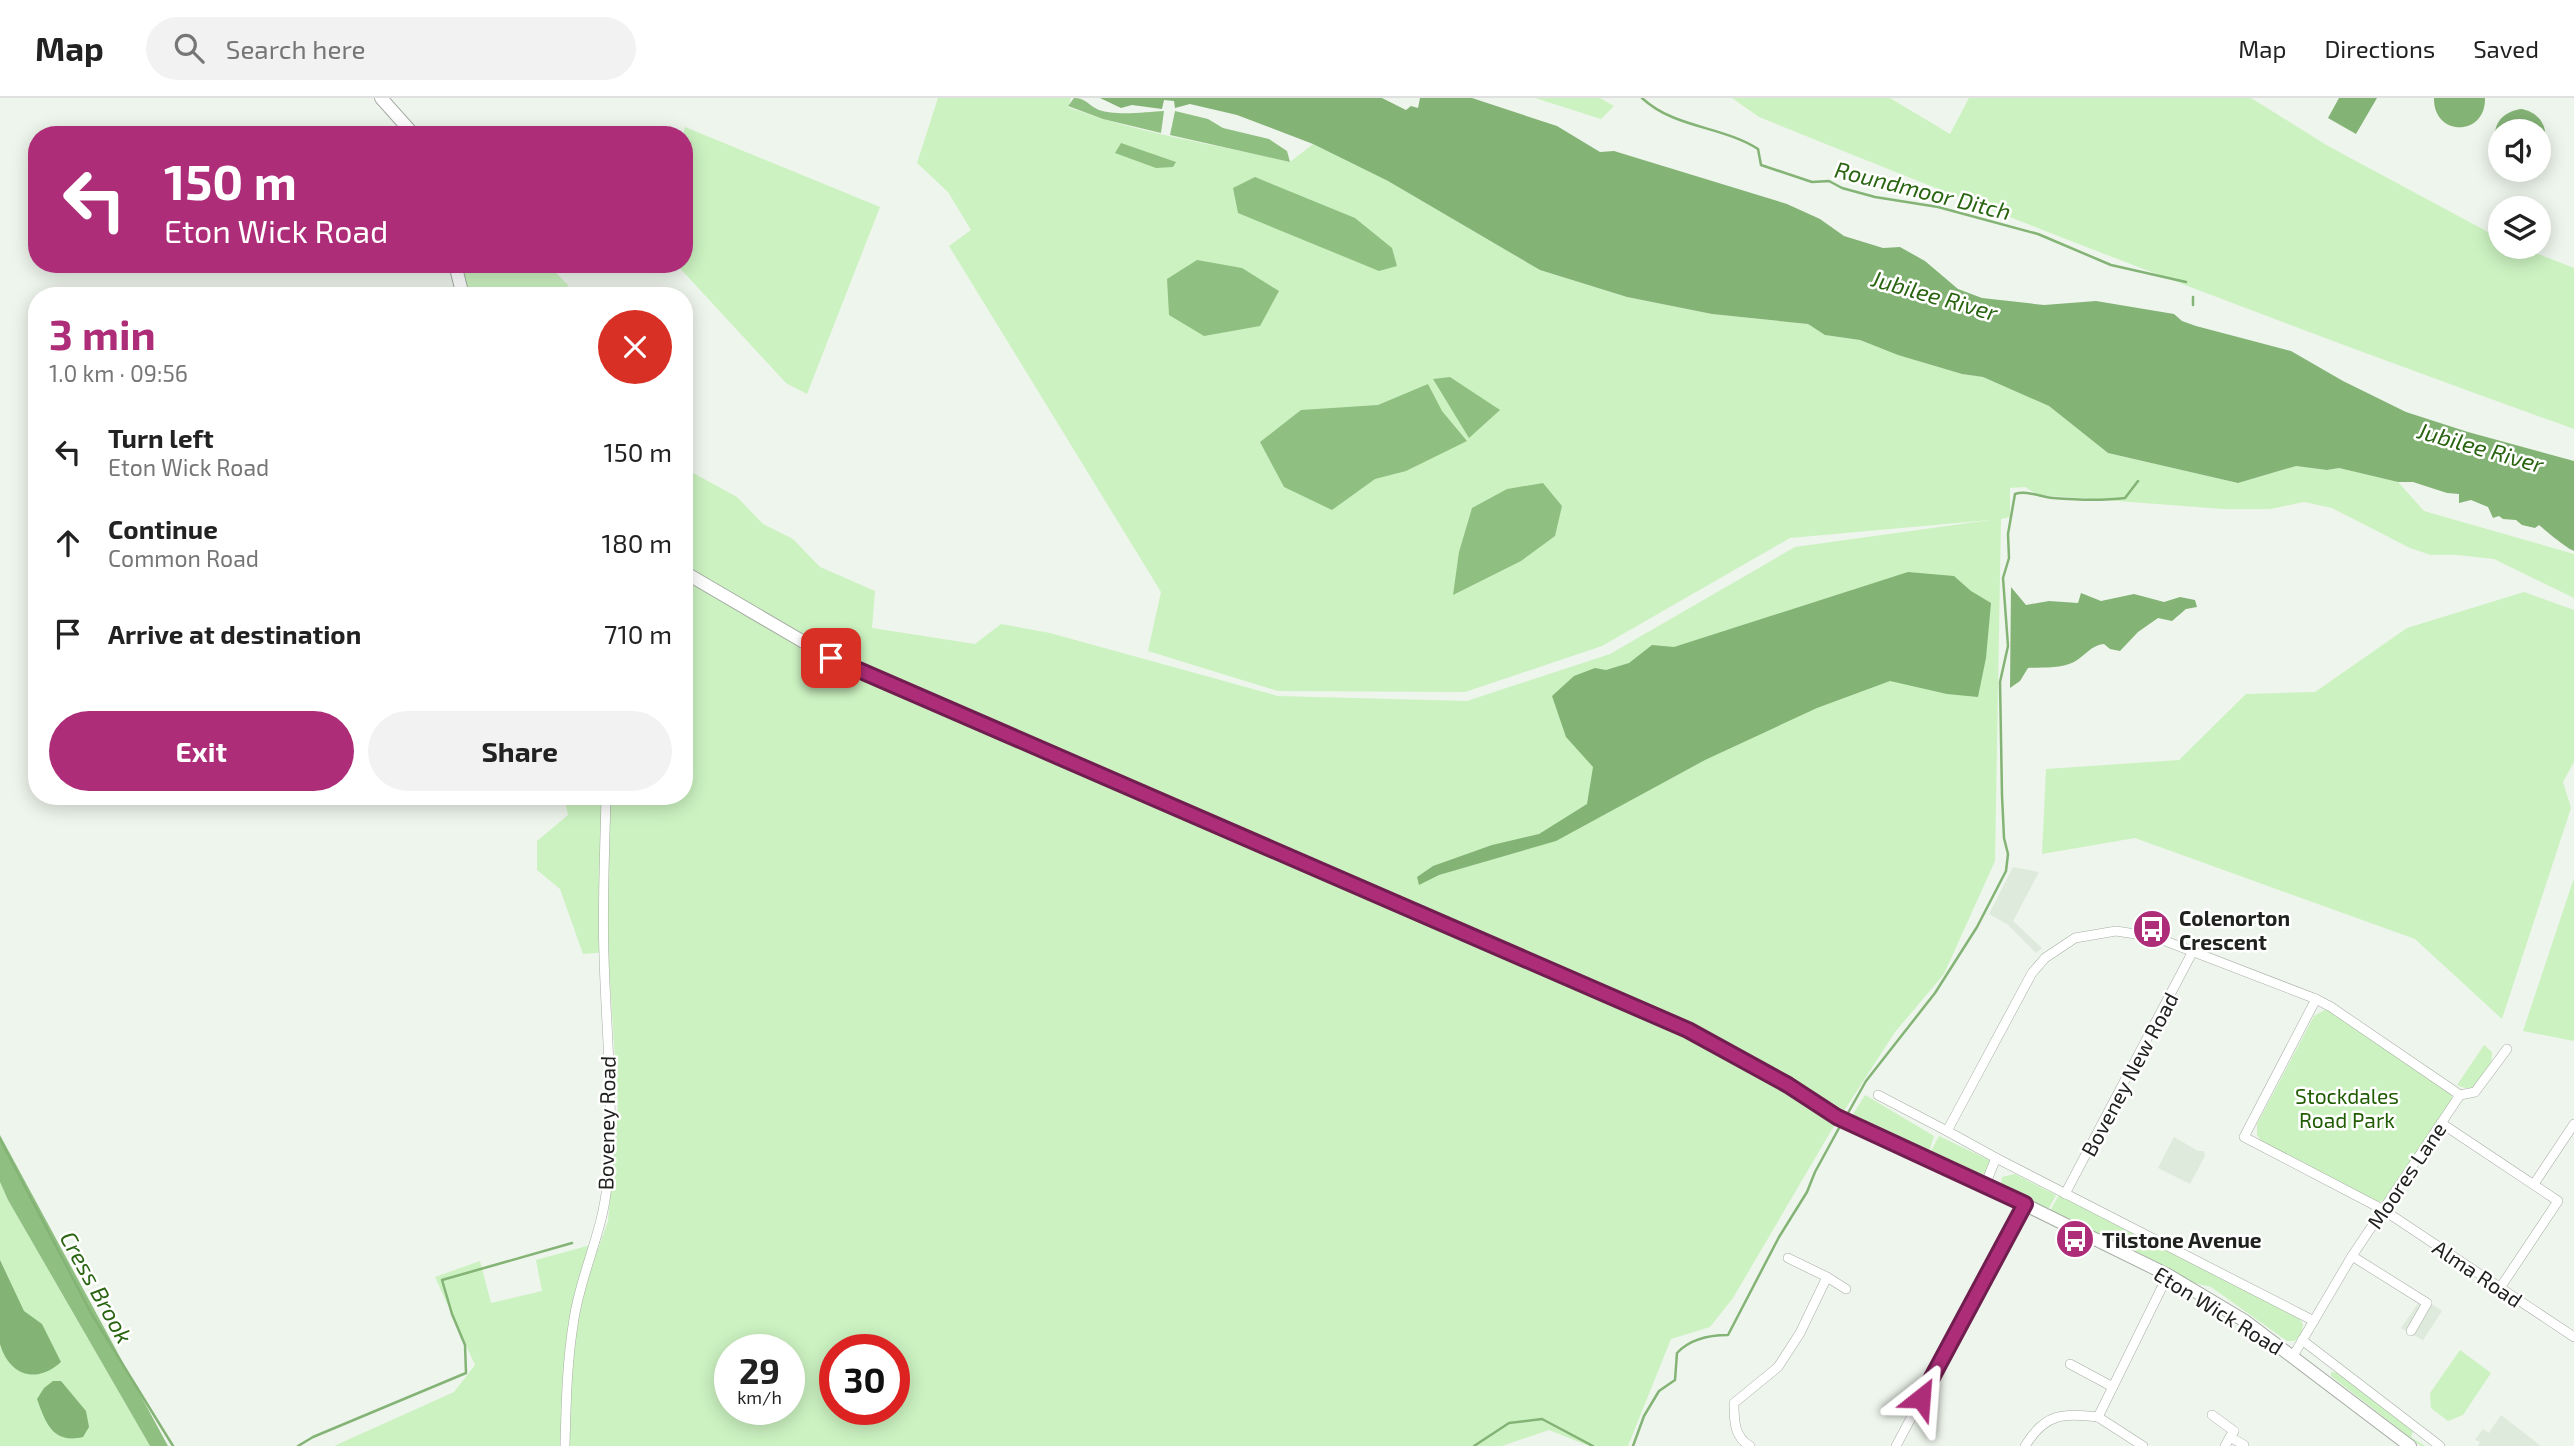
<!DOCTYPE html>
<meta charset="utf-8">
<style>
:root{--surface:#fff;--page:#f2f2f2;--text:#222;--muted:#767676;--line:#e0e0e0;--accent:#ad2d79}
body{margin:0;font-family:"Exo 2",sans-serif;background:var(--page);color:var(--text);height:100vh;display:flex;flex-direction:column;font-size:26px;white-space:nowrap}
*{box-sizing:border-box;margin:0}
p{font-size:23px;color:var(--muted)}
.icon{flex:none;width:38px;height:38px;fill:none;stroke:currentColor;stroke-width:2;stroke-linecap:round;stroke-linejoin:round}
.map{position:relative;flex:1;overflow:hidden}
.details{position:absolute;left:28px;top:189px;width:665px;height:518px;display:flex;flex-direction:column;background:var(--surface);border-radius:28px;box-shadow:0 4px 18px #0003}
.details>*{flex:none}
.guide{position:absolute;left:28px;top:28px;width:665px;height:147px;border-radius:28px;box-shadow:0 4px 18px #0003;background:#ad2d79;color:#fff;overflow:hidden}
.controls{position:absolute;left:2488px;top:21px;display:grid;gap:14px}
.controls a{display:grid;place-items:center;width:63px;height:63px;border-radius:50%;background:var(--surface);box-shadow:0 4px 18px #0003;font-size:35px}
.speed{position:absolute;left:714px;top:1236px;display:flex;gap:14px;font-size:35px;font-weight:700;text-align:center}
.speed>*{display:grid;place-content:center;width:91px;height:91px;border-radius:50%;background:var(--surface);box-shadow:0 4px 18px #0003;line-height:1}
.speed small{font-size:18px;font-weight:400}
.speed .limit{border:10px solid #d22;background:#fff;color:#111}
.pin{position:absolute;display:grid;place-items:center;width:60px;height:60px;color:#fff;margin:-30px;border-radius:14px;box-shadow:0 4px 10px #0006}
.me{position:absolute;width:77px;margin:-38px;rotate:28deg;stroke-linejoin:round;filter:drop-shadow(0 0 5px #0008)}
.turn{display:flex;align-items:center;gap:24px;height:147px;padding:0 21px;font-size:32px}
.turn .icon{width:91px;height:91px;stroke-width:2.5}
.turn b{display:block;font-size:49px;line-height:60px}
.round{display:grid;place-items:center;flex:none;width:74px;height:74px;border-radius:37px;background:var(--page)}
.head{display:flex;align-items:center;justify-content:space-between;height:119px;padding:0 21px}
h1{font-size:42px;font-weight:700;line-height:52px;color:var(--accent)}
.cta{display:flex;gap:14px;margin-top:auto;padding:14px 21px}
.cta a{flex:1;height:80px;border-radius:42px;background:var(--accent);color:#fff;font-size:28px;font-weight:700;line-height:80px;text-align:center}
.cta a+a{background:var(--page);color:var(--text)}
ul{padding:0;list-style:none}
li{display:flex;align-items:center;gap:21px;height:91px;padding:0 21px}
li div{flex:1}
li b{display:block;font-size:26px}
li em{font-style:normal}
header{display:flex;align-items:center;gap:42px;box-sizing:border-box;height:98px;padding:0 35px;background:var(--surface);border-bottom:2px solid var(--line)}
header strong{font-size:33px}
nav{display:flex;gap:38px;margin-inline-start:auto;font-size:24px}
.search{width:490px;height:63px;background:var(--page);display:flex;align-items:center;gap:18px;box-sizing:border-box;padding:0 24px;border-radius:38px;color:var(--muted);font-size:26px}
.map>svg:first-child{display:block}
</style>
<header>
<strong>Map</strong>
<div class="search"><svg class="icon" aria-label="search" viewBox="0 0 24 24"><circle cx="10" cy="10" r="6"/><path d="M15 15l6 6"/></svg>Search here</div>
<nav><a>Map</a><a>Directions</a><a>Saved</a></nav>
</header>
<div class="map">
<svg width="2574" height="1348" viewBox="0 0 2574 1348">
<rect width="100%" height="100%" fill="#eef5ec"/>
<g fill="#deeadb">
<path d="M2013,769l26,5 -26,49 29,27 -6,5 -29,-29 -18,-10z"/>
<path d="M2174,1039l24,14h6l1,5 -15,28 -32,-16z"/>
<path d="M2370,1164l72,49 -19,29 -22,-12 18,-26 -51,-32h-4z"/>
<path d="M2501,1317l40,31h-63l2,-4 -5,-2 8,-11 6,4z"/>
</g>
<g fill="#ccf2c1" fill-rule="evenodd">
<path d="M938,0h133l-3,9c72,27 147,37 222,55l23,-18 75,37 152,89 87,27 85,17 96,10 18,11 34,5 39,15 63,19 21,3 66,29 59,47 130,30 58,-17 31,4 12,-2 59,14 26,29 150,43v44l-80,-39 -37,-4h-26l-21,-7 -78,-40 -28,-6 -34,7h-47l-185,-14 -13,-8 -15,1v29l-9,2 -6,342 -51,113 -49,58 -64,99 -98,167 -23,29 -39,12 -43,107h-39l-40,-16 -47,16h-1168l120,-54 21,-27 -40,-88 45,-16 11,42 51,-12 -6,-31 51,-14 11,3 10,-28 10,-117 -10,-152 -25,2 -23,-65 -23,-19v-29l31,-26 -4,-19h120v-328l53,29 26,27 30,15 27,28 55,24 -3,37 103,16 26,-20 49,9 228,63 189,5 143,-47 185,-107 195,-27 -200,18 -188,108 -137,46 -187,-1 -130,-40 13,-59 -212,-346 22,-16 -23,-38 -31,-29zM730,1251h59v60h-59zM835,1251h59v60h-59z"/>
<path d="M1535,0h65l14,8 -13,13z"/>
<path d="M1732,0h158l60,36 19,-36h282l77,48 173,93v8h19l54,21v161c-274,-98 -546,-203 -815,-312z"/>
<path d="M685,29l195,80 -73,187 -21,-11 -110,-119h8l-1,-129z"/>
<path d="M456,166h91l21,21 -3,11h-110z"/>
<path d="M2524,494l50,18v152l-11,20 8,26 -69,211 -87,-80 -280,-101 -93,16 4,-85 133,-9 67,-66 69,-2 92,-64z"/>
<path d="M2574,780v163l-51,-10z"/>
<path d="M2325,912l5,1 120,79 3,12 -67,98 -9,2 -114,-59 -6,-8v-11l57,-108z"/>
<path d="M2484,947l8,7c0,21 -11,45 -35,33z"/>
<path d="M1865,997l69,41 -5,16 -79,-33z"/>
<path d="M1939,1038l54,26 -5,11 -11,2 -47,-22z"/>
<path d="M2015,1076l41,21 -8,15 -43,-21 -4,-5 1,-7z"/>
<path d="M0,1084l8,18 142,246h-150z"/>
<path d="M2059,1097l240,122 4,8 -2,12 -7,4h-7l-76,-54 -21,-5 -140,-71z"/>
<path d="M2460,1252l31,23 -28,42 -15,6 -17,-13 -1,-15z"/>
<path d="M2331,1274l7,1 75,58 -2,6 14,9h-4l-90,-70z"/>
</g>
<g fill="#90bf82">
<path d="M1074,0c12,0 15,8 25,12 16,6 48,2 65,1l-3,22 -58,-14 -35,-13z"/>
<path d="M1175,13l33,8 15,9 46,11 18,12 3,11 -120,-27z"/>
<path d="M1121,45l55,19 -3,5 -17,1 -41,-15z"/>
<path d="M1255,79l100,41 37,30 5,18 -18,5 -141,-58 -5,-25z"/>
<path d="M1197,162l45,8 37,23 -19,35 -56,10 -35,-21 -2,-36z"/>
<path d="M1450,279l50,33 -31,28 -36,-59z"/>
<path d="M1428,286l14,27 25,30 -61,30 -31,8 -43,31 -48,-23 -24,-45 41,-32 77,-5z"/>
<path d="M1543,385l19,23 -7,30 -34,25 -68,34 6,-43 13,-44 35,-19z"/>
<path d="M0,1037l168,311h-18l-142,-246 -8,-18z"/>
</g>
<g fill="#84b376">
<path d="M1100,0h282l24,12 5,-4 7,2 2,-10h52l85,28 43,26 14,-1 173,53 33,15 24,17 39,12 17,-1 25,14 33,28 24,9 62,7 52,-4 78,13 8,7 14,5 95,25 52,30 63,31 62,20 106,29v90c-7,-2 -28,-20 -35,-26l-4,3 -13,-3 -6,-5 -13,-1 -4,-3 -6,2 -5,-11 -17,-7 -12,3v-9l-12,-1 -34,-11h-15l-59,-14 -12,2 -31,-4 -58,17 -130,-30 -59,-47 -66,-29 -21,-3 -64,-19 -38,-15 -35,-5 -17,-11 -96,-10 -85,-17 -87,-27 -152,-89 -75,-37 -76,-29 -47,-11 -15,4 -1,-7 -10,-1 -2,9 -30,-4 -11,3z"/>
<path d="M2339,0h38l-21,36 -28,-16z"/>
<path d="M2434,0h51c1,39 -52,39 -51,0z"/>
<path d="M2522,11c22,5 30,25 17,44v-22h-38v21c-14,-20 -2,-41 21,-43z"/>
<path d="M1908,474l46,4 17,15 20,12 -5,55 -8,39 -31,-3 -57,-13 -73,27 -112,52 -149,81 -117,34 -20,10 -2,-8 16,-11 59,-21 47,-11 48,-30 6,-37 -27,-30 -14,-41 22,-20 21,-8 11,2 23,-7 23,-18 22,2z"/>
<path d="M2011,489l15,18 23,-4 29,2 3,-10 20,8 33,-7 30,8 16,-5 15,3 2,7 -11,2 -14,12 -14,-3 -20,14 -18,19 -10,-2 -6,-5c-13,1 -19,12 -30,18 -14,7 -31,5 -46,6l-8,13 -10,7z"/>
<path d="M0,1162l24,51 18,13 19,38c-25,23 -52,13 -61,-18z"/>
<path d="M53,1283h8l25,30 3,16 -6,10c-30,7 -37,-13 -46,-38l7,-11z"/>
</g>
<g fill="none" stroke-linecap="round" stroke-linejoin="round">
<g stroke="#84b376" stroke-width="2.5">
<path d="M1642,0c32,30 80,28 116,51l3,16 51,17 17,-1 13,7 33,9 63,10 100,27 73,31 75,17"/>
<path d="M2193,207v-8"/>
<path d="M1848,1015l18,-32 69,-88 42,-66 29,-56 2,-17 -4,-16 -2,-43 -2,-113 8,-36 -5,-68 6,-20 -1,-24 7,-40c11,-4 26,3 38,4 24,2 48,3 72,0l13,-17"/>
<path d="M0,1041l91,174 82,133"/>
<path d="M298,1348l15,-9 153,-64 -1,-28 -13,-31 -10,-34 130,-37"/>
<path d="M1474,1348l35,-23 33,-4 51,27"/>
<path d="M1633,1348l11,-30 15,-25 16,-11 2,-27c13,-14 32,-18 51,-18l51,-98 28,-45 8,-20 24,-44"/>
</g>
<defs>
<g id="street">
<path d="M2316,901l-72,138 138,72 192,128"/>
<path d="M1878,997l69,36"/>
<path d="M2460,997l15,-3 32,-43"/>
<path d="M2441,1025l117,78 -58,87"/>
<path d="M2534,1086l40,-60"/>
<path d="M1985,1087l11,-27"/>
<path d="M2065,1096l127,-241"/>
<path d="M2352,1158l75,47 -16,28"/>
<path d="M1827,1179l19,12"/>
<path d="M2314,1223l-318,-163 -49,-27 85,-158 13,-15 30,-20 41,-7 39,6 161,62 15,8 129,88"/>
<path d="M2302,1242l138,106"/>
<path d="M2293,1258l59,-100 108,-161"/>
<path d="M2070,1266l43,23"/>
<path d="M2212,1317l22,16 -4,6"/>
<path d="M565,1348c1,-42 2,-86 9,-127 7,-46 29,-88 33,-134 8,-76 -1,-153 -3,-229 -2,-53 1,-107 2,-160"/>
<path d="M1750,1348c-16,-9 -16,-26 -16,-43l44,-36 22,-34 27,-56 -39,-19"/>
<path d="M1896,1348l129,-242"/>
<path d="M2025,1348c20,-33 38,-33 73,-29"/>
<path d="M2143,1348l-45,-29 70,-142"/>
<path d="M2225,1348l5,-9 14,8"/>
</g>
<g id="secondary">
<path d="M381,0l33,37"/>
<path d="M455,166l8,32"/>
<path d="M684,474l147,86 857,372 100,55 49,32 148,68 183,90 77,46 165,125"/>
</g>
</defs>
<use href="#street" stroke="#a6ada4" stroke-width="10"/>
<use href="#secondary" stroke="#a6ada4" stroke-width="14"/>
<use href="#street" stroke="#fff" stroke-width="9"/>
<use href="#secondary" stroke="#fff" stroke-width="12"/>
</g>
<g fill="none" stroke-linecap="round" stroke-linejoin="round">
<defs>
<path id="route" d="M831,560l857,372 100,55 49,32 188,87 -104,194"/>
</defs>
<use href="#route" stroke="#701d4f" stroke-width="18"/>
<use href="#route" stroke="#ad2d79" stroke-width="12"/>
</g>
<defs>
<symbol id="bus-disc" viewBox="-11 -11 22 22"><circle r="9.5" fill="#ad2d79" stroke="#fff"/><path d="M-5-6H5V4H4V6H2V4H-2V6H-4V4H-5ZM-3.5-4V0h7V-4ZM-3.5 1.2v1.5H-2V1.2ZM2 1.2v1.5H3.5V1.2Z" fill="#fff"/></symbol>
</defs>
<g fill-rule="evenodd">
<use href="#bus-disc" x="2130" y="809" width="44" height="44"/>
<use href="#bus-disc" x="2053" y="1119" width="44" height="44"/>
</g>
<g text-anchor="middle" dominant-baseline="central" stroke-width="5" stroke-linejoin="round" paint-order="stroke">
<g font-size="21" font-weight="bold" fill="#20221f" stroke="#fff" text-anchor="start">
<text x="2179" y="819">Colenorton<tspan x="2179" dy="24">Crescent</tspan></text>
<text x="2102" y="1141">Tilstone Avenue</text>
</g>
<g font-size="21" fill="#20221f" stroke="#fff">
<text transform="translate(2129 976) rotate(-62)">Boveney New Road</text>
<text transform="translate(606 1025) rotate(-89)">Boveney Road</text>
<text transform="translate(2406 1077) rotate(-56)">Moores Lane</text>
<text transform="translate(2478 1175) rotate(34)">Alma Road</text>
<text transform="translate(2219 1212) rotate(32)">Eton Wick Road</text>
</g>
<g font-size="21" fill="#205c02" stroke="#fff">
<text x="2347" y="997">Stockdales<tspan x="2347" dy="24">Road Park</tspan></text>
</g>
<g font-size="23" font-style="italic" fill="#296410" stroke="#fff">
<text transform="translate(1923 92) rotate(14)">Roundmoor Ditch</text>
<text transform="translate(1935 197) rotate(16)">Jubilee River</text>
<text transform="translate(2481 349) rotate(16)">Jubilee River</text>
<text transform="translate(97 1189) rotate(61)">Cress Brook</text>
</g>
</g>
</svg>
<div class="controls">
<a><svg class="icon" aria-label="sound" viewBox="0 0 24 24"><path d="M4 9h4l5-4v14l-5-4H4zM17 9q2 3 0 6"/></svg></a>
<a><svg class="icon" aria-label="layers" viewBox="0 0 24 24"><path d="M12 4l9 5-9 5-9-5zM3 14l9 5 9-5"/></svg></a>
</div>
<div class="speed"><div>29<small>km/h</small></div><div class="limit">30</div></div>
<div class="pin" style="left:831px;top:560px;background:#d93025"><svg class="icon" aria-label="arrive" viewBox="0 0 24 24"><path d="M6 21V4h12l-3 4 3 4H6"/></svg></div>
<svg class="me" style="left:1921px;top:1300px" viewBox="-20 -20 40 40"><path d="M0-17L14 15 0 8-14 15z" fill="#ad2d79" stroke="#fff" stroke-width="4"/></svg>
<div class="guide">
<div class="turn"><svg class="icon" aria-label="left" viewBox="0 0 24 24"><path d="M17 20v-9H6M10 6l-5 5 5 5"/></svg><div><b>150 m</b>Eton Wick Road</div></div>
</div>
<section class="details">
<div class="head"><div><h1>3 min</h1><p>1.0 km · 09:56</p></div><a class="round" style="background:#d93025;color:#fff"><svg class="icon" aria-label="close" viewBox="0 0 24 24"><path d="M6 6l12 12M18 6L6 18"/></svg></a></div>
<ul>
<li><svg class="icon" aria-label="left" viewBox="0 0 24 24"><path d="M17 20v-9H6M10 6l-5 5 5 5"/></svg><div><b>Turn left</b><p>Eton Wick Road</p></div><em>150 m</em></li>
<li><svg class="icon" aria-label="ahead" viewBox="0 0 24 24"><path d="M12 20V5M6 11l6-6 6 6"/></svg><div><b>Continue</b><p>Common Road</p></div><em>180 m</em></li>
<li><svg class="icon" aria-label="arrive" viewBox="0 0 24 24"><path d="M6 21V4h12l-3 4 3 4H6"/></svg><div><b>Arrive at destination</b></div><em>710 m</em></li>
</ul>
<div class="cta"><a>Exit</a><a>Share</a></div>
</section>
</div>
